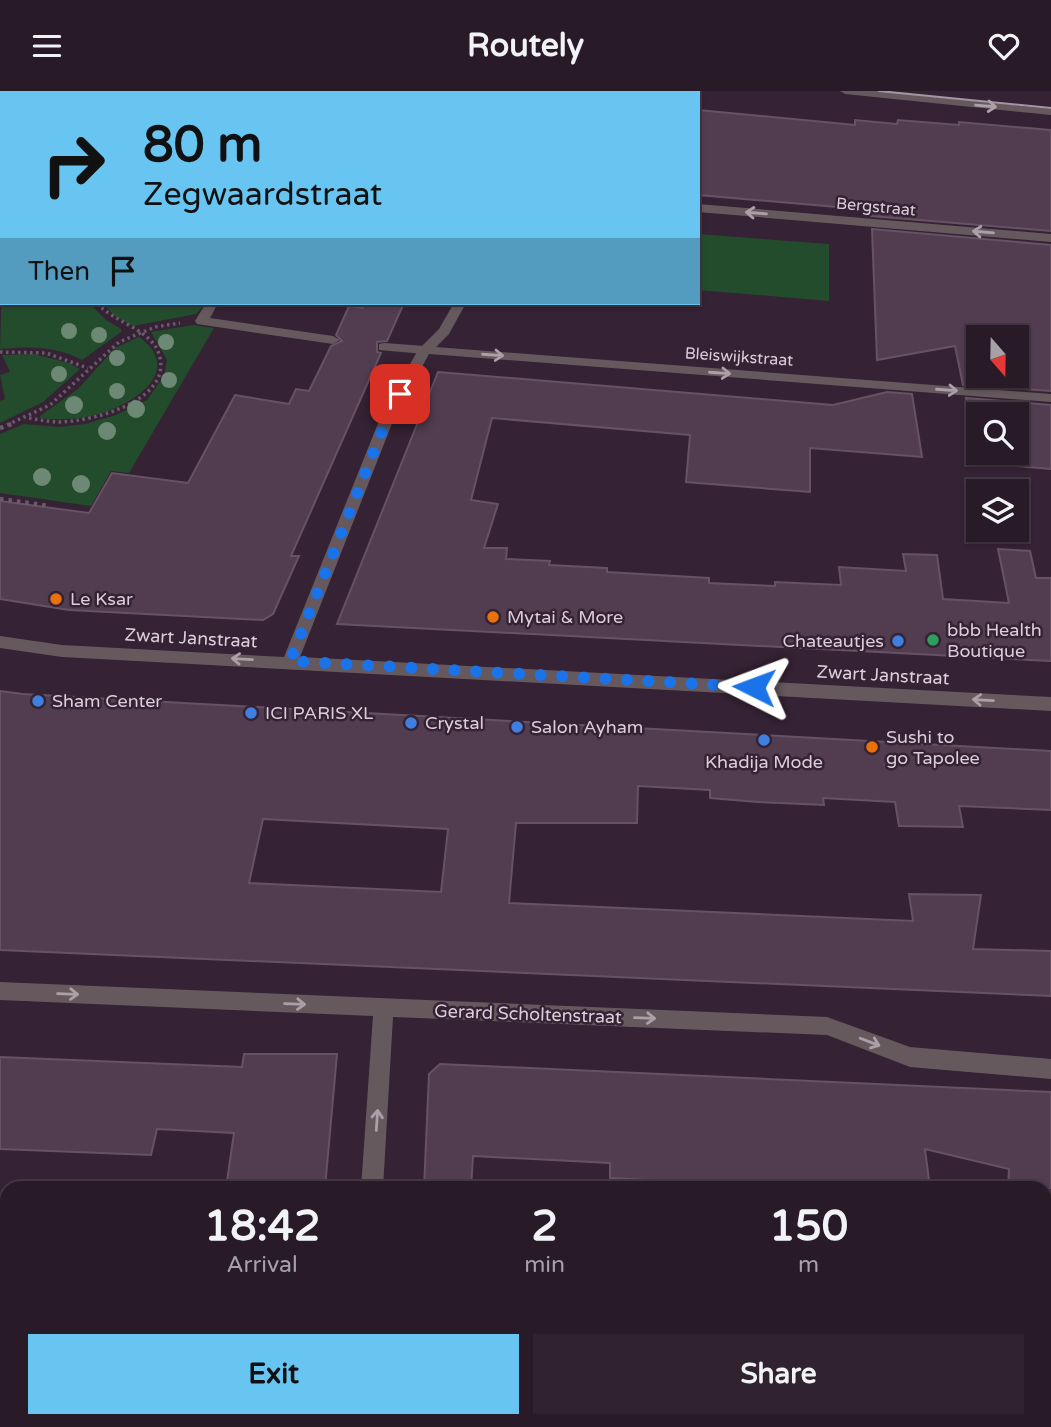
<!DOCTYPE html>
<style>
:root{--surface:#281a27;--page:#30232f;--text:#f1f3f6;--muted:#a5a1a7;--line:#443844;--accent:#68c4f0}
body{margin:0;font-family:"Varela Round",sans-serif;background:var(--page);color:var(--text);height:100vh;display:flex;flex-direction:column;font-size:26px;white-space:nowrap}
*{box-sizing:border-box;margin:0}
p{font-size:23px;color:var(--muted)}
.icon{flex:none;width:38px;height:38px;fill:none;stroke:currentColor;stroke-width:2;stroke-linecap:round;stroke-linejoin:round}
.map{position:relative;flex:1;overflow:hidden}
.sheet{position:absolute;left:0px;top:1090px;width:1052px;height:247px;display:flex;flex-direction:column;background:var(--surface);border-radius:21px 21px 0 0;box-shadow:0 2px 5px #0004,0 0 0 2px var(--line)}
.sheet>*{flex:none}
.banner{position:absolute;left:0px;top:0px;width:700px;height:214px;box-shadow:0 2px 5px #0004,0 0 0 2px var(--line);background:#68c4f0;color:#111;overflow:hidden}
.needle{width:46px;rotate:160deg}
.tools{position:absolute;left:966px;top:234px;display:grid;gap:14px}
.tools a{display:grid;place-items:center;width:63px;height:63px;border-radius:0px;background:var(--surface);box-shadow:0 2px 5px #0004,0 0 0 2px var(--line);font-size:35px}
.pin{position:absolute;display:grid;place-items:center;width:60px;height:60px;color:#fff;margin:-30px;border-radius:14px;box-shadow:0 4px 10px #0006}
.me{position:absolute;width:77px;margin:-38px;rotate:273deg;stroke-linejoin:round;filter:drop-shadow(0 0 5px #0008)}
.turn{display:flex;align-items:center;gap:24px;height:147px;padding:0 28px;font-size:32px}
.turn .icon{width:91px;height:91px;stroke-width:2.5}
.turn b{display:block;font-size:49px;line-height:60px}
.then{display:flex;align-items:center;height:66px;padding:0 28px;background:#0003;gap:14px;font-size:26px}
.eta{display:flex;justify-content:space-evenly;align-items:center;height:119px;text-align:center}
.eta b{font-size:42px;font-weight:800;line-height:49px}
.cta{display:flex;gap:14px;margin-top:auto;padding:14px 28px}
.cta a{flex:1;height:80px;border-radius:0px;background:var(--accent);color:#111;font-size:28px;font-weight:800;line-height:80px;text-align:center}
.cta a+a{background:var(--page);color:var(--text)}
header{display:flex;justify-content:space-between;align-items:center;height:91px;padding:0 28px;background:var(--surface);font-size:32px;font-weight:800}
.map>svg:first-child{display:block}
</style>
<header><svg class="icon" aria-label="menu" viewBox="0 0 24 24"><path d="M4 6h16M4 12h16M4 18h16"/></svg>Routely<svg class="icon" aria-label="heart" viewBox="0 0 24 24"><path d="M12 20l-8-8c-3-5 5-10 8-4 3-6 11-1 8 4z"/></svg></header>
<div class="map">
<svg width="1051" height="1336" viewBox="0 0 1051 1336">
<rect width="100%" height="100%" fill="#352234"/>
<g fill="#234c2d">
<path d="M698,143l131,10v57l-131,-11z"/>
<path d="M2,193v19h87l17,17 15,9v3l-39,28c-25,-14 -54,-14 -82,-11z"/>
<path d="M102,212h104l-10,11 -63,12 -18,-10z"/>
<path d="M193,234l21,3 -85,145 -18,-2 -20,35 -91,-13v-59l24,-10 35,3 26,-3 31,-9 31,-15 17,-24 3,-16 -16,-28z"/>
<path d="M139,246c48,34 -9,70 -44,78 -18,5 -37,5 -55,3v-2l38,-27 37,-41z"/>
<path d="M34,263l35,9 11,6 -37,33 -43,21v-22l5,-2 -5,-24 10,-3 -8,-17z"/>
</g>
<g fill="#523d50" stroke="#675165" stroke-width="2" fill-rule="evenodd">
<path d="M698,19l157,15v-5l42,4 1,-4 61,5v-3l92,8v101l-180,-15v-6l-173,-15z"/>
<path d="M872,138l179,16v146l-88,-6 -8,-39 -78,14zM978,247h39v38h-39z"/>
<path d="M365,212h39l-17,38 -10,1v10l4,1 -90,203h8l-26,58 -10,6 -194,-10 -69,-11v-98l89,12 23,-40 76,10 47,-88 54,9 7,-15 13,2 22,-45 11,-5 -6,-6 13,-29 14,2z"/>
<path d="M438,281l395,33 54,-13 25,2 10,63 -112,-9v44l-124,-10 4,-47 -198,-17 -21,82 27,4 -14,44h23l-1,11 44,2 -1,4 58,3v4l102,6v5l66,3v-4l66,3 -2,-18 67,4 -3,-17 34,1 6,44 66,4 -11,-54 32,2 6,27h15v83l-714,-37z"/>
<path d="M966,307l85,7v64l-71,-6zM978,324h39v38h-39z"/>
<path d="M0,600l23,3 1028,57v59l-92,-4 4,21 -64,-1 -4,-24 -72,-4 1,7 -66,-3 -48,-4v-8l-72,-4 -1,37h-121l-7,80 404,18 -4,-27 72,1 -8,54 78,2v45l-1051,-46zM263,728l185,10 -7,63 -192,-9z"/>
<path d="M244,963h93l-12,134h-99l8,-55 -77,-4 -6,26 -151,-6v-92l242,10z"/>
<path d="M440,973l611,28v96h-43l1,-19 -84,-20 5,39h-122l-198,-10v-15l-137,-7 -2,32h-47l5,-114z"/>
</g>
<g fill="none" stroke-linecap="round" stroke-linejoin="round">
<g stroke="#6b5a6a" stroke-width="3.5" stroke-dasharray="2.5 3.5" stroke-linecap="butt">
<path d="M0,261l46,1 42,15"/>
<path d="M29,327c11,2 21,4 32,4 33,-1 113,-22 98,-68 -8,-25 -46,-32 -62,-51"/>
<path d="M7,334l43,-20 69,-63 36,-15 25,-4"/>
</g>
<g stroke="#6b5a6a" stroke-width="4.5" stroke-dasharray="3.5 5" stroke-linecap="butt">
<path d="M0,337l12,-4"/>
<path d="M0,408l50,7"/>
</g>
<g fill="#66595e" fill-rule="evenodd">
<path d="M206,212h12l-8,15 123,18 7,4 -7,4 -136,-20 -2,-3z"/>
<path d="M384,252l41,3 7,4 -7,4 -46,-4v-6z"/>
</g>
<g fill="#66595e" fill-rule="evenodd">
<path d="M373,0h10l-11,2z"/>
<path d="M840,0h37l174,18v6l-206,-21z"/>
<path d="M698,113l353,30v8l-353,-30z"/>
<path d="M454,212h12l-17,31 -13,13 615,47v8l-622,-48 -34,62 -95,241 751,40v14l-989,-54 -62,-9v-12l62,9 222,12 97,-241 37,-66 21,-21z"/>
<path d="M0,891l827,35 83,30 141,12v20l-141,-12 -83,-32 -434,-18 -10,171h-22l12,-172 -373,-16z"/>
<path d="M345,1330h24l-1,6h-24z"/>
</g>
<path stroke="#a596a3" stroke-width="2" d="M879,0l172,17"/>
</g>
<g fill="#6d8874">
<circle cx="69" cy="240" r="8"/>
<circle cx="99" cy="244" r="8"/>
<circle cx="166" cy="251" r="8"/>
<circle cx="117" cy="267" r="8"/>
<circle cx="59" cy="283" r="8"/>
<circle cx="169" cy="289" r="8"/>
<circle cx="117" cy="300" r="8"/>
<circle cx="74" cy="314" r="9"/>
<circle cx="136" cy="318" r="9"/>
<circle cx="107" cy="340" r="9"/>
<circle cx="42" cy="386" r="9"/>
<circle cx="81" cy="393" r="9"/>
</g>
<defs><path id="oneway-shaft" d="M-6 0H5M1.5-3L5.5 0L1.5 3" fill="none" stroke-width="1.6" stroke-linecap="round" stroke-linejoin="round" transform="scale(1.75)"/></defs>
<g stroke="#ac9fa8">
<use href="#oneway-shaft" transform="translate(986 15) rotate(5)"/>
<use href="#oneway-shaft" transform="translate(756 122) rotate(-175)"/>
<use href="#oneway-shaft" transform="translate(983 141) rotate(-175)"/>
<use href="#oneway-shaft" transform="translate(493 264) rotate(4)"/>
<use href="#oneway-shaft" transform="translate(720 282) rotate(4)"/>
<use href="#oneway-shaft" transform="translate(947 299) rotate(4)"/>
<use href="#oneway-shaft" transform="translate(242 568) rotate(-177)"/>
<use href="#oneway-shaft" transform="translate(983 609) rotate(-177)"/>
<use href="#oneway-shaft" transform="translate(68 903) rotate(2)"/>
<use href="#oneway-shaft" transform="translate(295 913) rotate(2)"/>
<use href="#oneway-shaft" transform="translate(645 927) rotate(2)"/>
<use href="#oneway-shaft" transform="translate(870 951) rotate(21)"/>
<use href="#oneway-shaft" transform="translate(377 1029) rotate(-86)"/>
</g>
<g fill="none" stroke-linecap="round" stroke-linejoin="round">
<path stroke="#1a73e8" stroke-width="12" stroke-dasharray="0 21.6" d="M400,303l-12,22 -98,245 464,26"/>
</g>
<g fill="#e8710a" stroke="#352234" stroke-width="2.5">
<circle cx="56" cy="508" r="7"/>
<circle cx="493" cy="526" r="7"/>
<circle cx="872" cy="656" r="7"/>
</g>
<circle fill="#2e9e5b" stroke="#352234" stroke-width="2.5" cx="933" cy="549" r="7"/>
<g fill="#3f7fe0" stroke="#352234" stroke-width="2.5">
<circle cx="898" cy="550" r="7"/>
<circle cx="38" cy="610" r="7"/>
<circle cx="251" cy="622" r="7"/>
<circle cx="411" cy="632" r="7"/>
<circle cx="517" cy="636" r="7"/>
<circle cx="764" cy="649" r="7"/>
</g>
<g text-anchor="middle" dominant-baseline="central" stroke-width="5" stroke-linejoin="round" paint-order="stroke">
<g font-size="16" fill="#dbced9" stroke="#352234">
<text transform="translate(876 116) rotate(5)">Bergstraat</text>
<text transform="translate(739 266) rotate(4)">Bleiswijkstraat</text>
</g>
<g font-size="18" fill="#dbced9" stroke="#352234" text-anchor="start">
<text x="70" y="508">Le Ksar</text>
<text x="507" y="526">Mytai &amp; More</text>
<text x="947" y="539">bbb Health<tspan x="947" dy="21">Boutique</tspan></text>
<text x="884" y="550" text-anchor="end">Chateautjes</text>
<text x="52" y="610">Sham Center</text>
<text x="265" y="622">ICI PARIS XL</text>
<text x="425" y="632">Crystal</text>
<text x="531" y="636">Salon Ayham</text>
<text x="886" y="646">Sushi to<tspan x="886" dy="21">go Tapolee</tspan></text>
<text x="764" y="671" text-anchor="middle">Khadija Mode</text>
</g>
<g font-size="18" fill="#dbced9" stroke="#352234">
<text transform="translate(191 547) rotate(3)">Zwart Janstraat</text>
<text transform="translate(883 584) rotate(3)">Zwart Janstraat</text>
<text transform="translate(528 923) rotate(2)">Gerard Scholtenstraat</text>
</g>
</g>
</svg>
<div class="tools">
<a><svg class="needle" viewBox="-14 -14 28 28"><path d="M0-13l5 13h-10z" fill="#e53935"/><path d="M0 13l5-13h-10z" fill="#a5a1a7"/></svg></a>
<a><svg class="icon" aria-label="search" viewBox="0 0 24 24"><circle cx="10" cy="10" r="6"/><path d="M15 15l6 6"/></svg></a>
<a><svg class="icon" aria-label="layers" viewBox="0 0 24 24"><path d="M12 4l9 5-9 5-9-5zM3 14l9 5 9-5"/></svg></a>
</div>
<div class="pin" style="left:400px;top:303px;background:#d93025"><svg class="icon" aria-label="arrive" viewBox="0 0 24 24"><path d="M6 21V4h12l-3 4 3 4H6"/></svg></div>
<svg class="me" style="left:754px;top:596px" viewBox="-20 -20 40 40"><path d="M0-17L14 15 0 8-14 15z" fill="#1a73e8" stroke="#fff" stroke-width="4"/></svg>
<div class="banner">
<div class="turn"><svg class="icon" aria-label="right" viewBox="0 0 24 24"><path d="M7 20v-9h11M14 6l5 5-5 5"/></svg><div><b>80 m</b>Zegwaardstraat</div></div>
<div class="then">Then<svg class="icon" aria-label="arrive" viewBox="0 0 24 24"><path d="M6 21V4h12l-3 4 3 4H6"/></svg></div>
</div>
<section class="sheet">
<div class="eta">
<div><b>18:42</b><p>Arrival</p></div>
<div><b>2</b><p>min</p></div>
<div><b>150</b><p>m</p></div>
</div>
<div class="cta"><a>Exit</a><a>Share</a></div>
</section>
</div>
